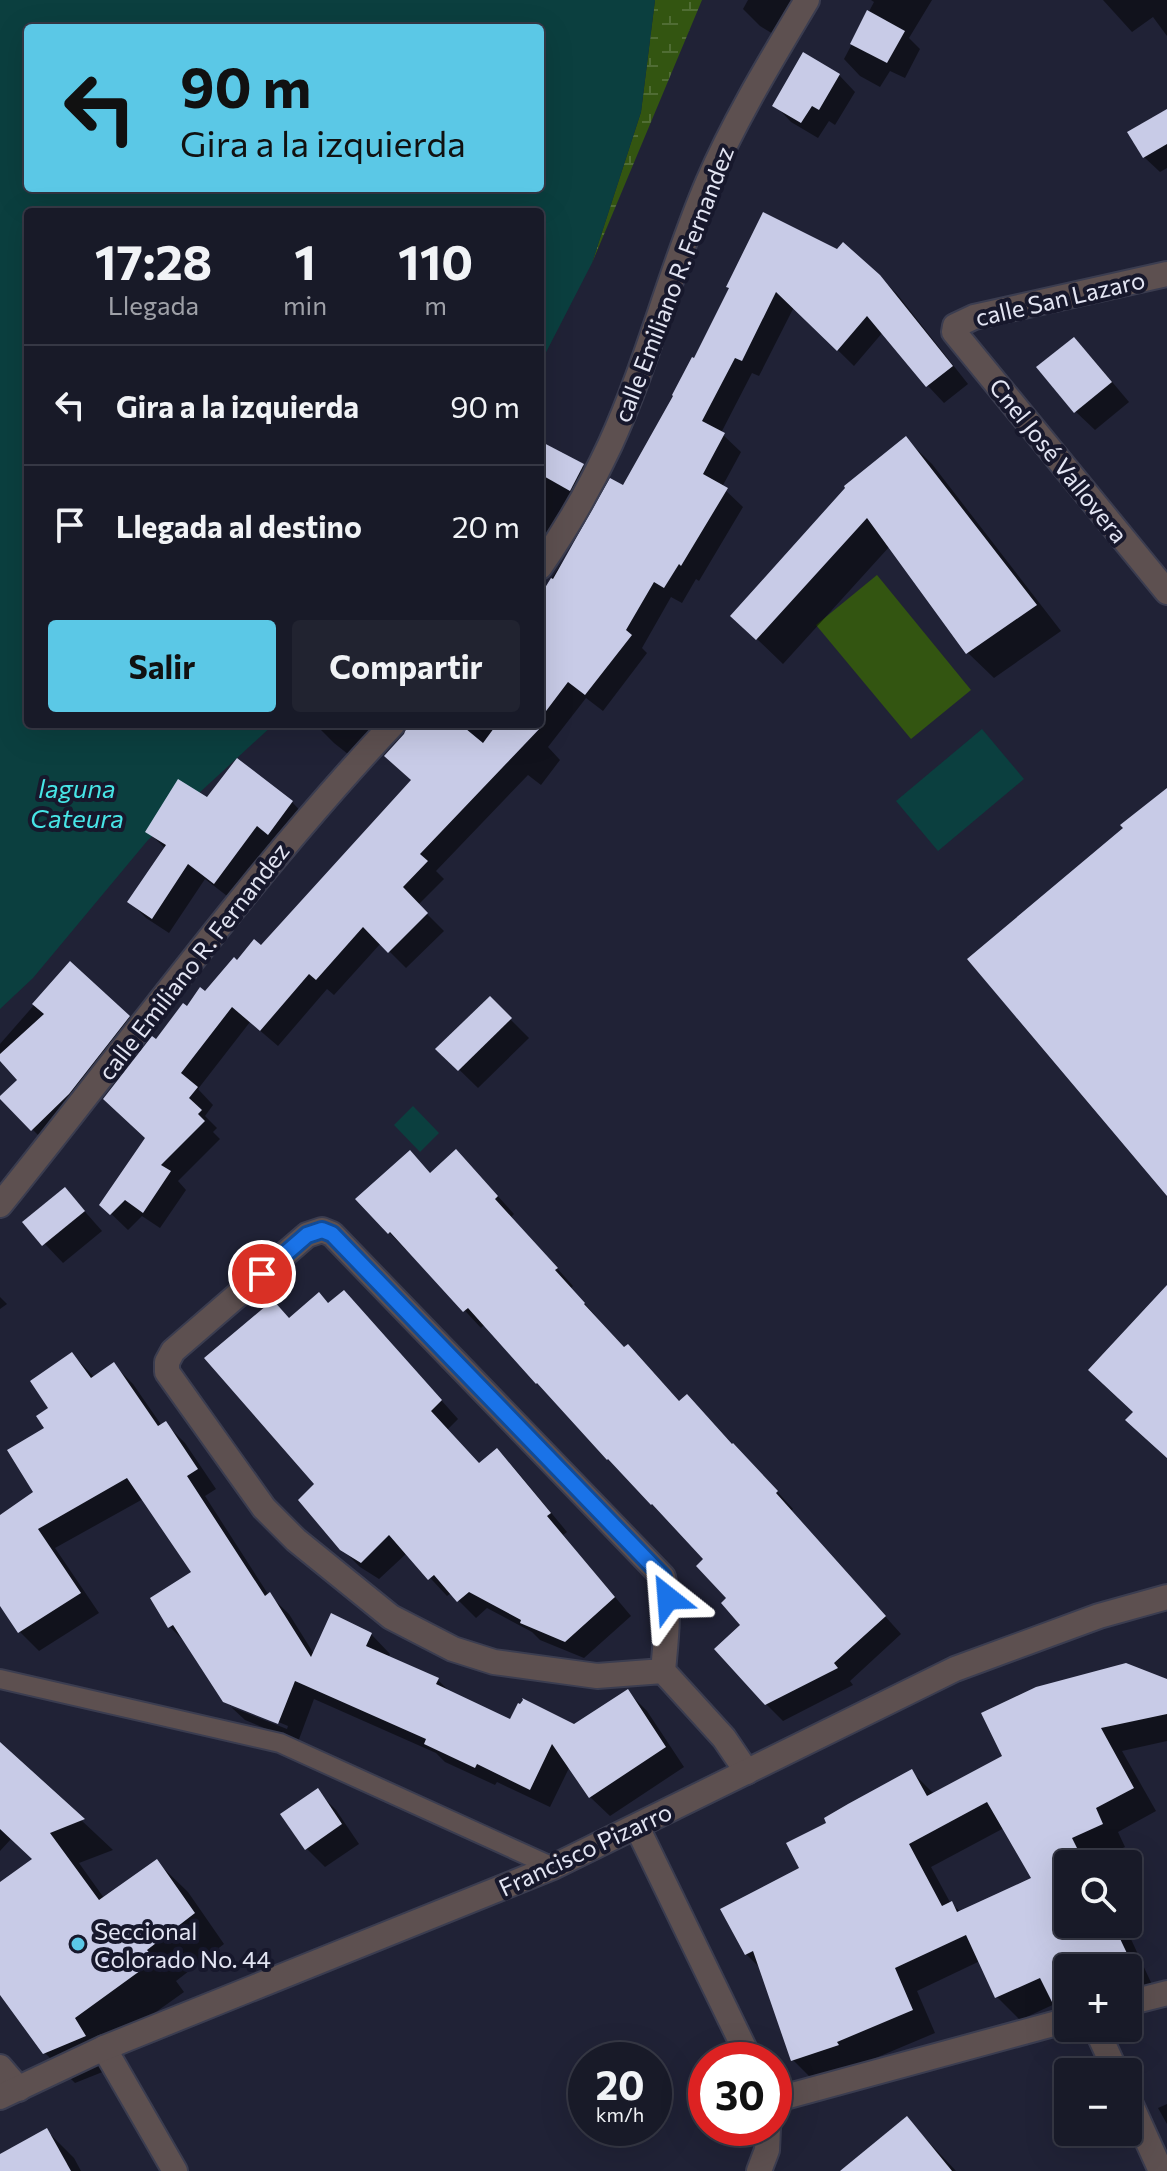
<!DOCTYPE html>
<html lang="es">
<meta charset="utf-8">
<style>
:root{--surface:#181a28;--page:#212330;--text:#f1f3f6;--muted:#9fa1a8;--line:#363845;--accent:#5bc8e6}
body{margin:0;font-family:Commissioner,sans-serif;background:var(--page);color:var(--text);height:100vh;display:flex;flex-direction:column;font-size:30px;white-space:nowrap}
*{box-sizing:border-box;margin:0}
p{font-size:26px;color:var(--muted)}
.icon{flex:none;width:44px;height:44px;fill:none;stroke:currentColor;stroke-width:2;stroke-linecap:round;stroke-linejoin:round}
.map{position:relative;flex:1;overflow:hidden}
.side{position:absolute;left:24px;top:208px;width:520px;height:520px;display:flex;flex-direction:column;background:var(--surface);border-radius:8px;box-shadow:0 8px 32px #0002,0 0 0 2px var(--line)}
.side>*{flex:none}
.hud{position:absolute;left:24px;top:24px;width:520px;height:168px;border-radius:8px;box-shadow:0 8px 32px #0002,0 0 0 2px var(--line);background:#5bc8e6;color:#111;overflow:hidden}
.buttons{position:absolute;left:1054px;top:1850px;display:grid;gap:16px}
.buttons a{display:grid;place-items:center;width:88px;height:88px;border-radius:8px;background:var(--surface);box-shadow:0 8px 32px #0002,0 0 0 2px var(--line);font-size:40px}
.speed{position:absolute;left:568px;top:2042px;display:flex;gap:16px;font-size:40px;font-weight:700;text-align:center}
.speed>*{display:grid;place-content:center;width:104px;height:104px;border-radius:50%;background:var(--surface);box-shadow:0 8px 32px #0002,0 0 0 2px var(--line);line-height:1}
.speed small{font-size:20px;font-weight:400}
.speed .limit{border:12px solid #d22;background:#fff;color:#111}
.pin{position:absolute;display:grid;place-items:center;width:68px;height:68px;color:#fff;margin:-34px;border:4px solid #fff;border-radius:50%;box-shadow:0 2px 8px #0007}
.me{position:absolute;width:88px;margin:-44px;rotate:332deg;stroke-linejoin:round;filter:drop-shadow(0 0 6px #0008)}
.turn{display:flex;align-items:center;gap:28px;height:168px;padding:0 24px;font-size:36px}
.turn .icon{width:104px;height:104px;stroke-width:2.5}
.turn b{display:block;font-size:56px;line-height:68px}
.eta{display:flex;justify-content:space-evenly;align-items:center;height:136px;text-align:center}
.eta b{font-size:48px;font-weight:700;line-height:56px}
.action{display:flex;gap:16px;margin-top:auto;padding:16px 24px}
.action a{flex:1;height:92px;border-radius:8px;background:var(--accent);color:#111;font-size:32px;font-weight:700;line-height:92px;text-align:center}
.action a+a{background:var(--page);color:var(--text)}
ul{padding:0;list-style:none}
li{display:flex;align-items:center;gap:24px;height:120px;padding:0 24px;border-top:2px solid var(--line)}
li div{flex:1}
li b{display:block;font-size:30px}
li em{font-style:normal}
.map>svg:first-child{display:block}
</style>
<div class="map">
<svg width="1167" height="2171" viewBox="0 0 1167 2171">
<defs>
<pattern id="wetland-marsh" width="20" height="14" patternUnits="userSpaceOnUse" patternTransform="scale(2)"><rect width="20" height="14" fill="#351"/><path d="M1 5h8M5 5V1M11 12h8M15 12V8" fill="none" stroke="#506d34"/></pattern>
</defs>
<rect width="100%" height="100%" fill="#202236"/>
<path fill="url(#wetland-marsh)" d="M655,0h47l-110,263 49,-151z"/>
<path fill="#351" d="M877,575l94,115 -60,49 -95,-114z"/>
<g fill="#0b3f3f" fill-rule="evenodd">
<path d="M0,0h655l-14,112 -49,151 -52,101v-152h-512v512h246l-126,116 -115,138 -33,31zM28,28h512v160h-512z"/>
<path d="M982,729l42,50 -86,72 -42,-50z"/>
<path d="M413,1106l26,27 -19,19 -26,-27z"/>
</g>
<g fill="#0007" fill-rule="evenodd">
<path d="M748,0h58l-23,40 -23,-14 -17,-17z"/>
<path d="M871,0h61l-23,38 11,11 -15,29 -15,-7 -10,16 -20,-11 -16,-17 30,-57z"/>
<path d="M1103,0h64v36l-14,-19 -21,15z"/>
<path d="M839,75l16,17 -20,33 -6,-4 -11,17 -27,-16 -16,-17z"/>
<path d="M1167,111v57l-7,4 -16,-15z"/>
<path d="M879,276l18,18 71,90 -24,19 -16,-17 -45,-54 -29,34 -60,-59 -35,69 -7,-3 -31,60 20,19 -19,35 21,20 -44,74 -3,-2 -14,24 -11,-6 -29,51 5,5 -44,58 -17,-13 -38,49 12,13 -19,25 -13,-10 -92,96 8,8 -26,26 26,26 -38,37 -25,-25 -47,52 -7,-6 -49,57 -28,-24 -52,67 15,16 -8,11 12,12 -4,4 7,7 -42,42 8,9 -26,38 -18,-12 -14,14 -26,-25 45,-67 9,-96 81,-79 25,-16 151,-166 -4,-55h-4l-26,26 -21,10 -24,-19 -16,-16 2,-3h136l9,7 5,-7h70v-124l11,-21 32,-48 41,-43 71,-128 36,-71z"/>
<path d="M1074,339l18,19 37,44 -34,28 -19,-18 -37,-44z"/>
<path d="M906,439l26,25 129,167 -67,47 -26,-25 -78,-107 -107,118 -50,-48z"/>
<path d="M540,463l43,3 9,9 -52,88v-75l5,-8 -5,-6z"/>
<path d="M238,761l54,41 16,17 -23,30 -11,-9 -43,59 -26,-20 -36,54 -23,-15 -16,-16 36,-53 -18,-17 60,-32z"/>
<path d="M70,964l75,69 -96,113 -48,-48 19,-18 -20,-22v-14z"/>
<path d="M490,999l39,39 -51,50 -40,-39z"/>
<path d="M473,1169l41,45 -3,3 62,69 -2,2 29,33 -1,1 81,81 70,59 43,47 -2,2 110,123 -51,47 3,4 -70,36 -17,-17 -23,-79 -37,-66 -221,-235 -4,4 -74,-80 -1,2 -48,-50 73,-25z"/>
<path d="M65,1189l37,42 -39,32 -38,-40z"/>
<path d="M0,1297l7,7 -7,5z"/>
<path d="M330,1305l31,5 97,109 -11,11 32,35 18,-14 18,18 52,63 -4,3 68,81 -47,42 -44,-18 -8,-8 -45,-24 -11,10 -25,-25 -4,3 -40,-43 -28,26 -19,-12 -18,-18 -25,-65 -27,-164z"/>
<path d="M72,1354l23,24 19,-13 19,19 29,42 4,-2 19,19 31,46 -11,7 63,98 21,20 25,40 57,-20 19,20 -2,4 50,22 13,13 60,28 63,5 54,-34 19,19 37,56 -74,49 -20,-19 -20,-31 -20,41 -53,-25 -2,3 -50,-23 -9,-9 -122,-54 -16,43 -53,-22 -14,-13 56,22 1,-3 -57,-24v4l-6,-6 -36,-54 -19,-19 23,-54 -50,-74 -88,49 44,65 -60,38 -19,-19 -20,-29v-86l36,-24 14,-85z"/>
<path d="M1167,1681v60l-45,10 34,60 -38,21 7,15 -31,14 2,3h-28v60h56l30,65 -26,12v-33h-60v43l-9,-9 -39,18 -23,-23 -17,-36 -63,30 18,42 -119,50 -23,-23 -31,-90 -16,-16 83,-131 83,-51 23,23zM1004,1828l29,51 -72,33 -10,-8 -20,-37z"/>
<path d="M14,1757l99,93 -34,13 25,35 53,-36 31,30 36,52 -48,37 8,11 -80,57 11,18 -40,16 -31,-31 -44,-60v-108l34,-24 -23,-21 -11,12v-89z"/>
<path d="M317,1791l19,19 23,34 -34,23 -18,-18z"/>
<path d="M1167,2104v20l-9,-16z"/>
<path d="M907,2119l49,52h-113z"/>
<path d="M47,2131l27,27 7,13h-73l-8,-15z"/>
</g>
<g fill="#c8cbe7" fill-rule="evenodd">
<path d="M867,10l38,21 -18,32 -37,-19z"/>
<path d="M803,52l37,22 -21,36 -7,-4 -11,17 -29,-17z"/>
<path d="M1167,109v35l-24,14 -16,-26z"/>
<path d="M763,212l74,37 6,-7 37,33 73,91 -27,21 -59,-71 -30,35 -61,-59 -34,69 -7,-3 -33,63 23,12 -22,41 25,14 -47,78 -2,-2 -15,24 -10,-6 -28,48 6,5 -47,60 -17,-13 -28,37v-123l11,-18 2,1 57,-101 13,7 50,-89 -1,-1 20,-38 2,1 35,-70 -3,-1z"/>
<path d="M1074,337l38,45 -38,31 -38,-46z"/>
<path d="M906,436l131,169 -71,49 -99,-136 -111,122 -26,-24 115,-128 -1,-2z"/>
<path d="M540,441l44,23 -14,27 -30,-17z"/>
<path d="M408,724h52l23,19 14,-19h47l-124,130 8,7 -25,26 25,26 -40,40 -25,-26 -47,53 -7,-6 -49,57 -28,-24 -51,66 17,14 -9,11 13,12 -4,4 7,7 -44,44 10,6 -28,42 -18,-13 -15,15 -11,-10 46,-67 -42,-39 49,-63 4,3 27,-36 4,3 13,-19 5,4 29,-34 3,3 17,-21 7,6 150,-165 -27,-24 20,-22z"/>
<path d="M237,758l56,43 -25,34 -11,-9 -43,58 -26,-20 -36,55 -25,-17 39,-57 -21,-13 33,-53 29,18z"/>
<path d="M1167,788v408l-200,-237 156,-131 -3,-3z"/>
<path d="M70,961l60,55 -61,78 -38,37 -31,-32v-3l17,-16 -17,-19v-7l44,-40 -12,-10z"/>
<path d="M490,996l22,22 -54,53 -23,-22z"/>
<path d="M456,1149l42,47 -3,3 63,69 -3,2 30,33 -1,1 40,43 4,-3 51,57 8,-7 45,50 1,-1 45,48 -2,2 110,123 -52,47 4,5 -73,37 -51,-56 26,-24 -19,-22 5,-5 -30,-32 7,-7 -51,-55 -1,1 -43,-46 -1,1 -70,-77 -1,1 -68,-76 -5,4 -73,-80 -2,2 -33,-35 55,-49 20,23z"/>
<path d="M65,1187l20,24 -43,35 -20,-24z"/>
<path d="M1167,1285v173l-42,-38 8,-8 -45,-42z"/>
<path d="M344,1290l98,110 -11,11 48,52 18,-15 54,65 -4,3 68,81 -50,45 -45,-19 1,-3 -52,-28 -12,10 -23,-27 -6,5 -39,-45 -28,28 -21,-13 -42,-50 16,-16 -110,-126 69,-58 16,18 30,-26 9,11z"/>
<path d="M72,1352l19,26 23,-16 44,64 8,-5 32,48 -11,7 78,120 5,-4 41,65 20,-44 41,20 -6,13 73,32 -3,6 74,35 8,-16 2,1 3,-4 -1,-2 52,26 54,-35 38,58 -77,51 -37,-54 -22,46 -53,-26 -2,4 -51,-24 2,-5 -131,-58 -17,43 -55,-22 -50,-77 -5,3 -18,-30 41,-26 -64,-94 -89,51 43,64 -63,40 -18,-27v-91l33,-23 -26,-42 37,-22 -8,-12 12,-8 -18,-27z"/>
<path d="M1126,1663l41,16v35l-66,14 33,60 -38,20 7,16 -31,14 13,26h-17v60h45l21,44h-66v37l-13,3 -15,-30 -45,20 -29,-63 -71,33 18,42 -76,32 2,3 -48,16 -38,-110 -8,4 -25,-46 79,-41 -13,-25 40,-20 -2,-5 24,-14 64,-35 15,27 75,-40 -21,-43 55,-26zM987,1802l44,76 -74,34 -5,-11 -10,5 -33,-62z"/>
<path d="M0,1742l85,77 -35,14 49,67 58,-41 38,54 -48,37 8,10 -80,58 11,18 -43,18 -43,-59v-113l32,-23 -32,-30z"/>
<path d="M318,1788l24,36 -37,26 -25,-36z"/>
<path d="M907,2116l45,55h-112z"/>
<path d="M47,2128l24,43h-71v-17z"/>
</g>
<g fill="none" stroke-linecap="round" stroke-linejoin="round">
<defs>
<path id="service" d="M0,1679l280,64 273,124"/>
<g id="minor">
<path d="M1167,274l-193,43 -19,9 -1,6 213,260"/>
<path d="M540,567c27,-39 50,-79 70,-122 39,-85 61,-177 98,-263 27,-63 64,-123 99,-182"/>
<path d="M0,1205c130,-161 251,-330 393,-481"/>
<path d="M663,1671c3,-33 7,-62 0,-94l-331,-343 -10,-4 -15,5 -134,116 -6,11v10l97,136 32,32 95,77 62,32 41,13 103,14 66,-5 61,67 23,34"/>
<path d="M637,1827l113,233"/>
<path d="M104,2048l71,123"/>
<path d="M0,2067l19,22"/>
<path d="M774,2100l294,-80"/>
<path d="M759,2171l8,-21 1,-22"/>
</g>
<g id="tertiary">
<path d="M1128,2003l39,-10"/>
<path d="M1096,2028l20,44"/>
<path d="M0,2097l104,-49 449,-181 402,-198 144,-53 68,-19"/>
<path d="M1128,2098l33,73"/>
</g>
</defs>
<use href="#service" stroke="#3b3d50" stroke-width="22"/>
<use href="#minor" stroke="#3b3d50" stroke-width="28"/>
<use href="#tertiary" stroke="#3b3d50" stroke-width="28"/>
<use href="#service" stroke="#5d5050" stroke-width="18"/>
<use href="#minor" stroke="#5d5050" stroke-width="24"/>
<use href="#tertiary" stroke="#5d5050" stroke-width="24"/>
</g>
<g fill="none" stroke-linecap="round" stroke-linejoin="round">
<defs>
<path id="route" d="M262,1274l45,-39 15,-5 10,4 331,343 5,21"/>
</defs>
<use href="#route" stroke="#114b97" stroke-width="20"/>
<use href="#route" stroke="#1a73e8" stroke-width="14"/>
</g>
<circle fill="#5bc8e6" stroke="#17182c" stroke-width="3" cx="78" cy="1944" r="8"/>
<g text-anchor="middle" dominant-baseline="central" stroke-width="8" stroke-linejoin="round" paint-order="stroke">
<g font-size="24" fill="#e3e5f3" stroke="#17182c">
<text transform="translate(673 284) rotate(-69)">calle Emiliano R. Fernandez</text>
<text transform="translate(1060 298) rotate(-13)">calle San Lazaro</text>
<text transform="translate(1059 460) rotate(51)">Cnel José Vallovera</text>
<text transform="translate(193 961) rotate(-52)">calle Emiliano R. Fernandez</text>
<text transform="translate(585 1849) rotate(-25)">Francisco Pizarro</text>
</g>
<g font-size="24" fill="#e3e5f3" stroke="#17182c" text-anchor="start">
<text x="94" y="1930">Seccional<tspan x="94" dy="28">Colorado No. 44</tspan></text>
</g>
<g font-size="26" font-style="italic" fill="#47e5e6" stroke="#17182c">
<text x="77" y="787">laguna<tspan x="77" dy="30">Cateura</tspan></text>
</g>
</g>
</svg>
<div class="buttons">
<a><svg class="icon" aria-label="search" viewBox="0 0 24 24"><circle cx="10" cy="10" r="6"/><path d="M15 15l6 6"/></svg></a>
<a>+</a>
<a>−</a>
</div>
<div class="speed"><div>20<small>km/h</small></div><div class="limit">30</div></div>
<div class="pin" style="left:262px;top:1274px;background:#d93025"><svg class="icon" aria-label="arrive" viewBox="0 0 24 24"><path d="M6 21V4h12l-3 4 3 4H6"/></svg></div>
<svg class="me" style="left:668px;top:1598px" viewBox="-20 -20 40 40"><path d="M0-17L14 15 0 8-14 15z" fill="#1a73e8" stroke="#fff" stroke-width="4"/></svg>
<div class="hud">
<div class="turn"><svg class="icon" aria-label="left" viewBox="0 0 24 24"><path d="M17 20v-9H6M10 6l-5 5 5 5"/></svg><div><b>90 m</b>Gira a la izquierda</div></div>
</div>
<section class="side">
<div class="eta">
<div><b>17:28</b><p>Llegada</p></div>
<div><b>1</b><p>min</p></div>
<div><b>110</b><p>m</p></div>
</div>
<ul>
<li><svg class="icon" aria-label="left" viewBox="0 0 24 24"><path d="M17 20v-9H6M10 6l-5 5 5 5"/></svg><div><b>Gira a la izquierda</b></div><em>90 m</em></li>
<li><svg class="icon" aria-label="arrive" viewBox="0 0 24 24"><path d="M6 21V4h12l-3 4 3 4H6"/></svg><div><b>Llegada al destino</b></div><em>20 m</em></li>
</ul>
<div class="action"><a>Salir</a><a>Compartir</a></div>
</section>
</div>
